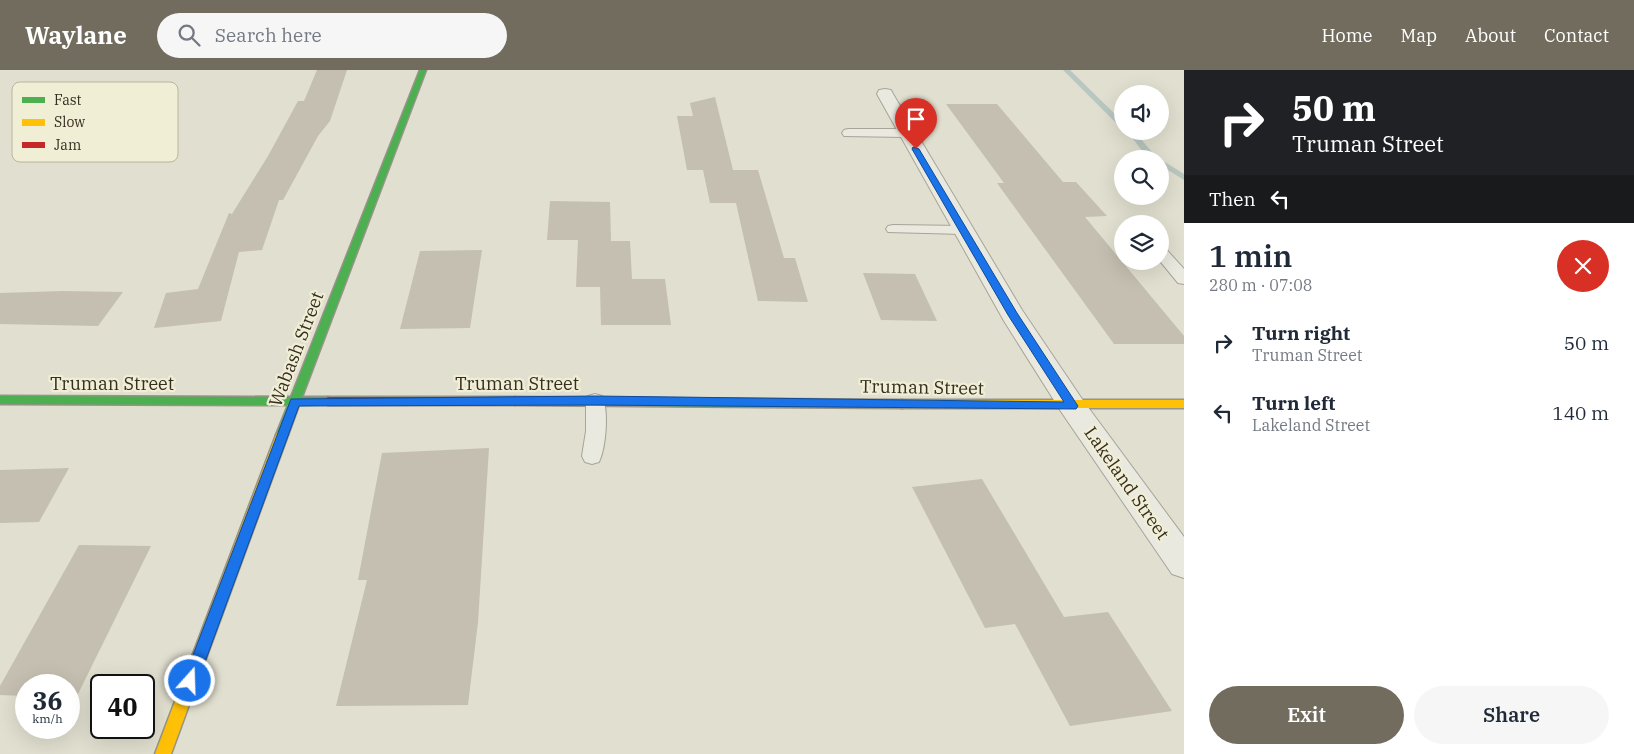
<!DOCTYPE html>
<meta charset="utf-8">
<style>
:root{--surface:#fff;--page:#f6f6f7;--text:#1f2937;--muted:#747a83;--accent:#716c5e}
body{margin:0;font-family:"IBM Plex Serif",serif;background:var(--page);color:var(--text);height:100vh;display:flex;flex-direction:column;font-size:19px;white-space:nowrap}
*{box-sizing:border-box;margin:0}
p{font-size:16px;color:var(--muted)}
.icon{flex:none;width:28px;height:28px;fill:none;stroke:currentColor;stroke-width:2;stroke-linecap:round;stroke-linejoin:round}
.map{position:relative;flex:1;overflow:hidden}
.drawer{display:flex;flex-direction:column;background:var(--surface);width:450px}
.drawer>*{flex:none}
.guide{background:#202124;color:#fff;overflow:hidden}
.buttons{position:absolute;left:1114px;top:15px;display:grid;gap:10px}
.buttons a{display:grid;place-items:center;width:55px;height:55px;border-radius:50%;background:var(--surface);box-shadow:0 5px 20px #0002;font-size:25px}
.speed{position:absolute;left:15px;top:604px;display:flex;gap:10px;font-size:25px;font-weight:700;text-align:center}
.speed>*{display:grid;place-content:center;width:65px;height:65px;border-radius:50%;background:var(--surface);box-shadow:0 5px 20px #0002;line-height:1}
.speed small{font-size:12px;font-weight:400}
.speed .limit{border:2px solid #111;border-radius:8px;background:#fff;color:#111}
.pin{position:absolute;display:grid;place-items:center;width:42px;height:42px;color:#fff;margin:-51px -21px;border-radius:50% 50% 50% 0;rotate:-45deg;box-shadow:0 0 5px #0007}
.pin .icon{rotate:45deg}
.me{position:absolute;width:55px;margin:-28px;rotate:20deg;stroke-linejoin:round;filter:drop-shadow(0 0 4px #0008)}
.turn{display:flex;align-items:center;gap:18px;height:105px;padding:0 25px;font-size:22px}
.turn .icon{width:65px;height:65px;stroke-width:2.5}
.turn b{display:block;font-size:35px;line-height:42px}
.then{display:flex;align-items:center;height:48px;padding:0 25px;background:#0003;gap:10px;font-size:19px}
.round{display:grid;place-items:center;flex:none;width:52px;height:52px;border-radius:26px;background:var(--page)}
.head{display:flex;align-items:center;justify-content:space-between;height:85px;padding:0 25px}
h1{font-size:30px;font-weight:600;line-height:38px}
.button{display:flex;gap:10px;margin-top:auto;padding:10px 25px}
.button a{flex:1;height:58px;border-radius:30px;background:var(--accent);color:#fff;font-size:20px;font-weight:600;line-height:58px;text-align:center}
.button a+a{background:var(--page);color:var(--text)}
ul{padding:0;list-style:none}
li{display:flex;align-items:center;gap:15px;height:70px;padding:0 25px}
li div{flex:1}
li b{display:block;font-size:19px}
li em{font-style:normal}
header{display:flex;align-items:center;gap:30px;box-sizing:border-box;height:70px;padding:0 25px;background:var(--accent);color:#fff}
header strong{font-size:24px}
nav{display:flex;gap:28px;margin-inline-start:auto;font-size:18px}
.search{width:350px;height:45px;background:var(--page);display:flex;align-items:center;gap:12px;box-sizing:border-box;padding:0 18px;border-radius:28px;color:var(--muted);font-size:19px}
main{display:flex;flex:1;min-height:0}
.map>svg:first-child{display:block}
</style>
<header>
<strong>Waylane</strong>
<div class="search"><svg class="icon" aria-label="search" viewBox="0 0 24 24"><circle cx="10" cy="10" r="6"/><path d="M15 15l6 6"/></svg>Search here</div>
<nav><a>Home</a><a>Map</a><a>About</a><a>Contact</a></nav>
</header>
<main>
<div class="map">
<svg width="1184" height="684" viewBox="0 0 1184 684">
<rect width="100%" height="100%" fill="#e1dfcf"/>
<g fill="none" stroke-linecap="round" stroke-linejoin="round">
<g fill="#b9c7c1" fill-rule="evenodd">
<path d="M1063,0h7l52,51v5h-3z"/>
<path d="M1127,61h7l18,21 8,7h-9l-5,-3z"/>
<path d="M1160,89l24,15v6l-24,-15z"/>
</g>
</g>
<g fill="#c4bfb0">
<path d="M317,0h30l-17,51 -12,15 -35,64h-4l-17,50 -23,2 -18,69 -67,7 12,-35 32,-4 31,-76 3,1 36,-58 30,-55h6z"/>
<path d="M715,27l18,73h25l26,88h11l13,44 -50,-1 -22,-98h-26l-7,-33h-16l-10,-54h16l-3,-13z"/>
<path d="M946,34h51l66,78h13l31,34 -22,1 99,119v8h-70l-117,-161h7z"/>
<path d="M550,131l60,1 1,39h19l2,38h33l6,46h-70l-1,-38h-24l2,-47h-31z"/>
<path d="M482,180l-12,78 -70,1 20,-78z"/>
<path d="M863,203l52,1 22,47 -56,-1z"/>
<path d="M63,221l60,1 -25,34 -98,-2v-31z"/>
<path d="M489,378l-11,174 -10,83 -132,1 31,-126h-9l24,-127z"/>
<path d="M69,398l-30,54 -39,1v-53z"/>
<path d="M982,409l82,138 44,-5 64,99 -102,15 -55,-102 -30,4 -73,-141z"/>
<path d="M79,475l72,1 -74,150h-8v-11h-43v11l-26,-1v-9z"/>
</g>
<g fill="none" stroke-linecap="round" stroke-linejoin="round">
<defs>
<g id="lane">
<path d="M848,59h58l6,4 -6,4 -62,-1 -2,-3 2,-3z"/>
<path d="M893,155l70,1 5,1 2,3 -2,3 -5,1 -75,-2 -2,-3 2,-3z"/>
<path d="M1160,176l5,2 19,21v15l-6,-1 -18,-22z"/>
<path d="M595,324l7,2c7,14 4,52 -3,66l-7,2 -7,-2 -3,-6 4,-25v-30l2,-5z"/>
</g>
<path id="street" d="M885,19l6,1 2,4 129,216 60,89 102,138v41l-12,-4 -110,-161 -58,-92 -127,-227 2,-4z"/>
<g id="fast">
<path d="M420,0h6l-124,327h26l6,4 -2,3 -33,1 -11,30 -2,3h-8l-2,-3 12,-30 -288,-1v-8l291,1z"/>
<path d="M515,327l387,3 4,1 2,3 -2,3 -4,1 -387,-3 -6,-4z"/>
</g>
<g id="slow">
<path d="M902,330h282v8h-282l-4,-1 -2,-3 2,-3z"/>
<path d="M282,360l4,2 2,3 -117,319h-16l121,-319 2,-3z"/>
</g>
<path id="jam" d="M328,327h187l6,4 -6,4h-187l-6,-4z"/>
</defs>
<use href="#lane" stroke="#a7a498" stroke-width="2"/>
<use href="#street" stroke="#a7a498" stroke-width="2"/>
<use href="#fast" stroke="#969388" stroke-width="3"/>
<use href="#slow" stroke="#969388" stroke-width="3"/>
<use href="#jam" stroke="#969388" stroke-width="3"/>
<use href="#lane" fill="#eae9e0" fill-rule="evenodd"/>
<use href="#street" fill="#eae9e0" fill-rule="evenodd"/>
<use href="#fast" fill="#4caf50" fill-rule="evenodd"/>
<use href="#slow" fill="#ffc107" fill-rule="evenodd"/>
<use href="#jam" fill="#c62828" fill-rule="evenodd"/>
</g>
<path fill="#1a73e8" stroke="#114b97" d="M913,77l6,2 98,164 59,90 2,3 -2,3 -481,-4 -296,1 -101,275 -2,5 -6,3 -5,-3 -2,-5 108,-282 304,-3 469,6 -56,-87 -96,-166z"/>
<g text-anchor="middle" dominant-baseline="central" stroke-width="4.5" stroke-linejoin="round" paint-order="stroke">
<g font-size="18" fill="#352e21" stroke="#f1eed6">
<text transform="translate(296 279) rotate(-69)">Wabash Street</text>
<text x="112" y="313">Truman Street</text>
<text x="517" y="313">Truman Street</text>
<text transform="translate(922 317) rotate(1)">Truman Street</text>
<text transform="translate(1127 413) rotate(55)">Lakeland Street</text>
</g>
</g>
<rect x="12" y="12" width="166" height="80" rx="8" fill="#f1eed6" stroke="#b9b4a0" stroke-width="1"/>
<rect x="22" y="27" width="23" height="6" fill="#4caf50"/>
<rect x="22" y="49" width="23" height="7" fill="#ffc107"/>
<rect x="22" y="72" width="23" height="6" fill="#c62828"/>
<g font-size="14" fill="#352e21">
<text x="54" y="35">Fast</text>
<text x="54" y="57">Slow</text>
<text x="54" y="80">Jam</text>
</g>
</svg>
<div class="buttons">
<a><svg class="icon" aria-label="sound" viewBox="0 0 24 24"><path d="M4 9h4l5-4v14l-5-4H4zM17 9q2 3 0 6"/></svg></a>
<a><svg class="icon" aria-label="search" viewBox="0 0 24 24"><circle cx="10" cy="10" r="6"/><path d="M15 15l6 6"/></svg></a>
<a><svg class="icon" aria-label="layers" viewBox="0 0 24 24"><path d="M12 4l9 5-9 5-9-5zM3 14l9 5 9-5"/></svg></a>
</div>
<div class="speed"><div>36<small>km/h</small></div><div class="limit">40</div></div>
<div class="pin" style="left:916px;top:79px;background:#d93025"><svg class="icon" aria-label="arrive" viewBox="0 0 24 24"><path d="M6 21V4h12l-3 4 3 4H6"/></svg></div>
<svg class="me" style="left:190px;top:611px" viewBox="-20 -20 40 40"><circle r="17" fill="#1a73e8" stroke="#fff" stroke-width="3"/><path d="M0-11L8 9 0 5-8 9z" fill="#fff"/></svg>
</div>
<section class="drawer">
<div class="guide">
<div class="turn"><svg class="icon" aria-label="right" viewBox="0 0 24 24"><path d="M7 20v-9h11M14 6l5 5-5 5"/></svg><div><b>50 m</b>Truman Street</div></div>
<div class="then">Then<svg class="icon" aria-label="left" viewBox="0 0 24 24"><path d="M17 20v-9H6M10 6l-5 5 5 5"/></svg></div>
</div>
<div class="head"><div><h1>1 min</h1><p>280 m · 07:08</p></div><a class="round" style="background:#d93025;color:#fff"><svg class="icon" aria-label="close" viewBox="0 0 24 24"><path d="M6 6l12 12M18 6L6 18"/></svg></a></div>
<ul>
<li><svg class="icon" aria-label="right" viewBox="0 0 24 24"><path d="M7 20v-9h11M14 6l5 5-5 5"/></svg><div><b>Turn right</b><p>Truman Street</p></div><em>50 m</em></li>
<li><svg class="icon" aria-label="left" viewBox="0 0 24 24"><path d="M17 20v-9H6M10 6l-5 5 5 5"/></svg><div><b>Turn left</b><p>Lakeland Street</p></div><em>140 m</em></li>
</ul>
<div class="button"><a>Exit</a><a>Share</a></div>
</section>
</main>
